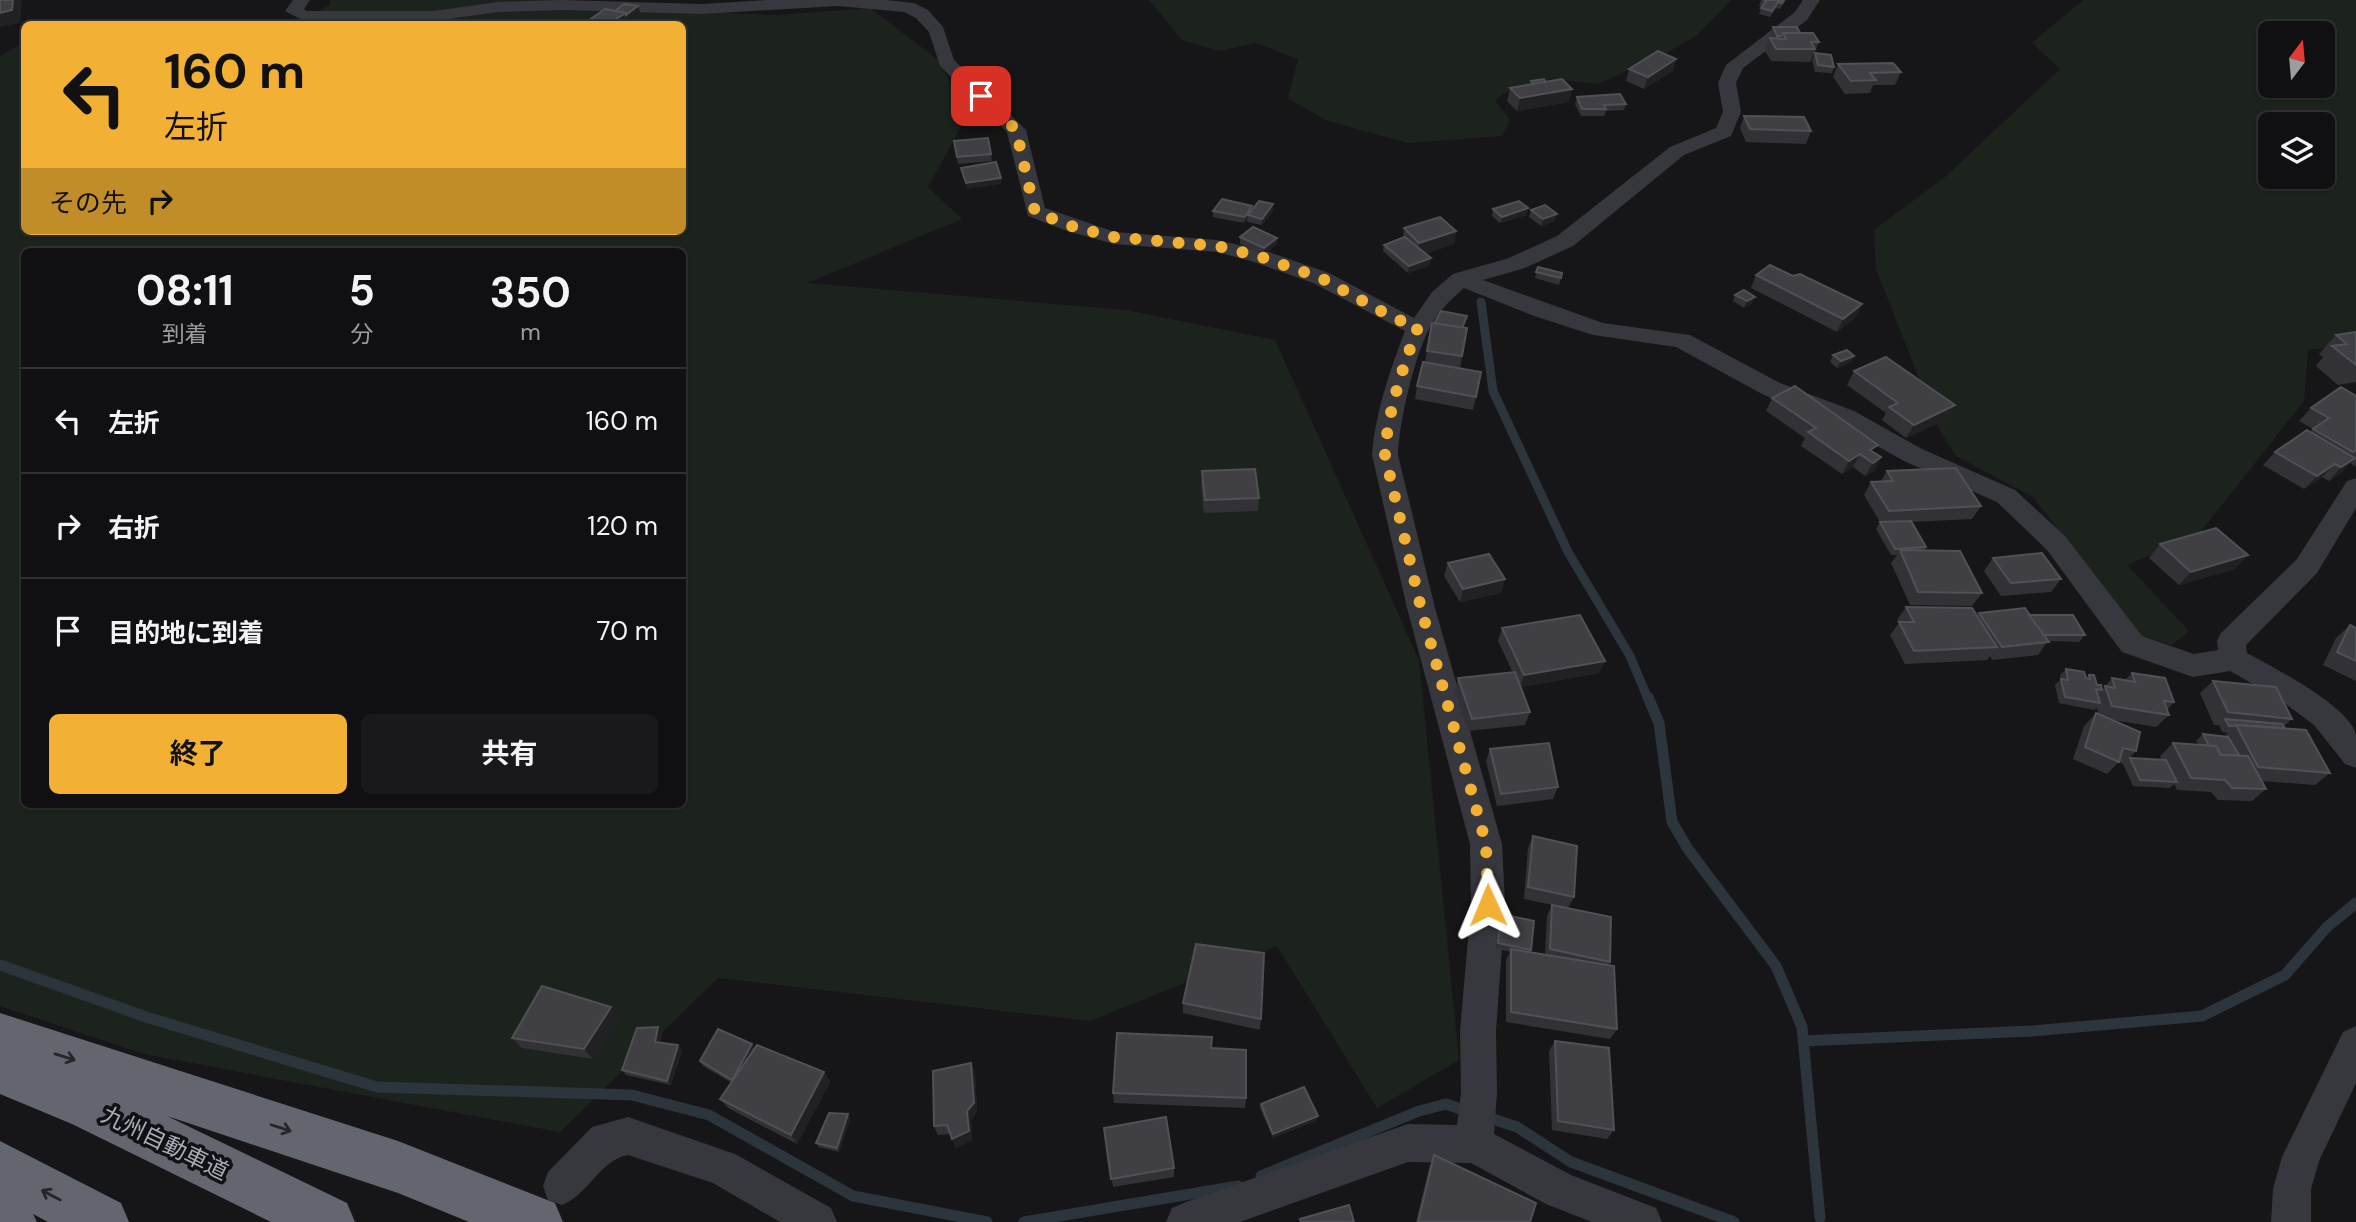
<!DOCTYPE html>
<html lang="ja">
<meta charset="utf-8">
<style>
:root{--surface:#101012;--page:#19191b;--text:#f1f3f6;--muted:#9c9d9f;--line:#303032;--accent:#f2b134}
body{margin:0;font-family:"DM Sans","Noto Sans JP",sans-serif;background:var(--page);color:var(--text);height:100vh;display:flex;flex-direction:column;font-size:26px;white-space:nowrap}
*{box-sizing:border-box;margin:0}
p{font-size:23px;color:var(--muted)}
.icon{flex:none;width:38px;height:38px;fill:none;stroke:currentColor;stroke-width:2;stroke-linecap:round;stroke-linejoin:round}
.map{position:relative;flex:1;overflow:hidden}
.details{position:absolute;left:21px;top:248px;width:665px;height:560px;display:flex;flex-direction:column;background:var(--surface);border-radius:10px;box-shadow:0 2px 5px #0004,0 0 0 2px var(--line)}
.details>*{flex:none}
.top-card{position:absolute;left:21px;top:21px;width:665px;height:214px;border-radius:10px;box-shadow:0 2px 5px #0004,0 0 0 2px var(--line);background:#f2b134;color:#111;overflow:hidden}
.needle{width:46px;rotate:16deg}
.controls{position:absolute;left:2258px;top:21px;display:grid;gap:14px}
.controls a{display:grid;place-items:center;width:77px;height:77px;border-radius:10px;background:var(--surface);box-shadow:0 2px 5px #0004,0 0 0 2px var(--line);font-size:35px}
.pin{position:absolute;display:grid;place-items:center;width:60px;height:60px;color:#fff;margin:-30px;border-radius:14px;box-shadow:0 4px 10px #0006}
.me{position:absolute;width:77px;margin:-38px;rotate:359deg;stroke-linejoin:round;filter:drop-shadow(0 0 5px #0008)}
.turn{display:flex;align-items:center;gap:24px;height:147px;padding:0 28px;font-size:32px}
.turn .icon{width:91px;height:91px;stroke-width:2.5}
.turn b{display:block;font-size:49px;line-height:60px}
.then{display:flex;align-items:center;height:66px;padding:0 28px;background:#0003;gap:14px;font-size:26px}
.eta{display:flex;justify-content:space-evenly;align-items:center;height:119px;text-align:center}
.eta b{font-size:42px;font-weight:700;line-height:49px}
.button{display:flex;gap:14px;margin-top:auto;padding:14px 28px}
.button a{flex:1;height:80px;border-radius:10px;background:var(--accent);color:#111;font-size:28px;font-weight:700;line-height:80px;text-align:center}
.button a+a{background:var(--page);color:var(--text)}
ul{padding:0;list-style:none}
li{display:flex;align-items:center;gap:21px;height:105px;padding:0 28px;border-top:2px solid var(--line)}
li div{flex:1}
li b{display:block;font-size:26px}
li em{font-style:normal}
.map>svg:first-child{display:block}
</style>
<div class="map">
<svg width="2356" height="1222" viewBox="0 0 2356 1222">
<rect width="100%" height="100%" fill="#161618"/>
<g fill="#1c231d" fill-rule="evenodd">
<path d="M330,0h244l15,8 189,7 92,-7 67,51 31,55 -40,73 34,32 -155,64 319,27 149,30 144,320 40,400 -82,48 -100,-162 -187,75 -372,-43 -158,154 -416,-78 -144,-48v-950l24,-13v188h658v-207h-401l14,-1 35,-18zM24,252h658v553h-658z"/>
<path d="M1149,0h582l-35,36 -28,16 -70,32 -45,-5 -39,8 -19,13 15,20 -8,16 -94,7 -80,-22 -40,-22 10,-40 -43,-16 -36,8 -37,-11z"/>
<path d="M2083,0h273v344l-48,6 -4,51 -106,134 -71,30 62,66 -17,14 -33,-10 -106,-138 -77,-41 -17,-27 -63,-160 -2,-39 71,-53 115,-108 -28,-26zM2270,33h52v53h-52zM2270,124h52v53h-52z"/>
</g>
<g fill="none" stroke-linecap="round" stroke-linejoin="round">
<path stroke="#2c353c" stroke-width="9" d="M1481,302l12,89 75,161 62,104 18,43"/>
<g stroke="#2c353c" stroke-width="11">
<path d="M1648,697l11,26 13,99 16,27 88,117 26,61 18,191"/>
<path d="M0,965l146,52 231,70 255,8 77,20 144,81 134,26"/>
<path d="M1803,1041l229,-10 170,-15 83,-41 42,-48 29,-24"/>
<path d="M1484,1116l33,11 54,35 163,60"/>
<path d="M1261,1176l158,-65 27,-7 23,8"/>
<path d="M1024,1222l214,-36"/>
</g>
<g fill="#37383d" fill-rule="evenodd">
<path d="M293,0h17l-6,9 3,2h127l64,-9 62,-2 142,4 66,-4h118l28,3 14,7 15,17 11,33 72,70 19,78 70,24 102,8 49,11 63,22 85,45 18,-26 21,-18 56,-16 48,-22 113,-89 46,-19 7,-16 -5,-29 8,-18 69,-53 8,-12h17l-13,20 -64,48 -7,15 5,29 -10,24 -47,19 -111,91 -48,22 -42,12 120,43 87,12 90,48 74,28 68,38 93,41 50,46 77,100 52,18 24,-4 -1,-9 4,-8 76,-74 50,-78 9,-3v30l-39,65 -71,72 1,8c25,14 103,53 109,82 0,9 0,23 0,33l-11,-4 -31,-39 -38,-28 -46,-26 -37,6 -71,-25 -75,-102 -50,-48 -93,-41 -68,-38 -72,-28 -88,-48 -83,-12 -59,-19 -70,-28c-14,12 -27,25 -35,41 -15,29 -30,93 -31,126l37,153 67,236 3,61 -9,126 1,62 -3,41 77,41 85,33 6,14h-70l-46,-18 -75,-41 -63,-1 -168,60h-74l6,-14 14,-6 222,-78 49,1 4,-32 -1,-62 11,-126 -1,-61 -63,-236 -35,-153c3,-41 18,-85 33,-124l-92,-48 -62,-22 -34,-9 -103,-8 -47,-13 -39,-15 -21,-84 -67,-66 -11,-34 -13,-14 -12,-6 -66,-6 -136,8 -138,-4 -66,2 -64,9h-130l-19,-10z"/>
<path d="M2356,1026v57l-37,78 -8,28v33h-40l2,-33 9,-32 61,-125z"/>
<path d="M628,1117l107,37 96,54 6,14h-57l-67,-39 -85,-28c-28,5 -39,39 -66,50l-14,-5 -5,-14 5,-14 44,-45z"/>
</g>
<g fill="#63666e" fill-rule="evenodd">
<path d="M0,1013l398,128 157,62 8,19h-94l-71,-29 -231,-77 180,87 8,19h-84l-199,-98 -72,-30z"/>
<path d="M0,1141l121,62 8,19h-81l-15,-8 4,8h-37z"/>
</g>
</g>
<g fill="#323236">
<path d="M1761,0h25l-6,9 -4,-1 -6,9 -11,-3 3,-8h-3z"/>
<path d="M1773,27l27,6 19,9 -9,20 -39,-1 -6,-10 5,-13h3l-3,-5z"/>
<path d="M1815,53l19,14 -2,6 -17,-1 -3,-12z"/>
<path d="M1676,59l-3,12 -29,18 -18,-8 3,-12z"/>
<path d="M1838,64l63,8 -6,13h-22l-3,8 -25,1 -12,-17z"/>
<path d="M1531,81l38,21 -52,9 -10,-10 3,-13 20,-3z"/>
<path d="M1577,97l49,7 -2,6 -18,1 -2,5h-23l-6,-12z"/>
<path d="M1744,116l67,15 -5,13 -60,-2 -6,-14z"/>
<path d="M988,138l4,23 -34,3 -4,-23z"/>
<path d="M1528,208l-2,7 -26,8 -8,-7 1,-7z"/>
<path d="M1252,209l21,2 -11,14 -15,-3v-3l-3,4 -31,-6v-6z"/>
<path d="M1531,210l24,11 -14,5 -12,-9z"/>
<path d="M1404,228l52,3 -2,13 -29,10 5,11 -22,8 -25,-22 1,-6 19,-7z"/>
<path d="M1240,237l37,1v6l-14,11 -23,-11z"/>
<path d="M1538,267l24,6 -3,12 -24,-7z"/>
<path d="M1756,275l106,29 -7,14 -18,14 -86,-44z"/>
<path d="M1735,295l17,8 -8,5 -11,-7z"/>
<path d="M1432,323h33l-2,5 -1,28 -2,13 21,3 -8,38 -58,-11 2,-13 8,-24z"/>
<path d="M2356,332v50l-18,3 -22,-19 7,-9 -4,-3 17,-19z"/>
<path d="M1833,355l21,1 -3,6 -14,6 -7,-6z"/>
<path d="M1854,371l101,34 -8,14 -41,19 -24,-18 4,-7 -39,-28z"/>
<path d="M2356,396v71l-6,-4 -7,8 -14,10 -7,-4 -18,12 -41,-24 12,-13 35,-20 3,-3 -14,-8 12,-13z"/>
<path d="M1772,398l109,59 -7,14 -9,5 -12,-9 -11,7 -41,-28 4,-8 -39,-27z"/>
<path d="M1202,471l57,27 -1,13 -54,2 -3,-28z"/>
<path d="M1887,471l94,35 -9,13 -60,3 14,25 -2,4 58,42 -10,13 -62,-1 -19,-42 6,-8h-6l-15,-26 4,-7 -16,-27 7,-13 10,-1z"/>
<path d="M2160,544l75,25 -56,16 -30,-27z"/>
<path d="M1993,558l68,21 -10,13 -50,4 -17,-25z"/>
<path d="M1448,563l57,16 -4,14 -41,9 -16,-26z"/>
<path d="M1906,607l71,9 2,-3 50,2 56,20 -6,7 -31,-1 -10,14 -46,5 -2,-4 -3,4 -82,4 -15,-29 9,-12 -2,-3z"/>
<path d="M2350,625l6,3v53l-33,-16 13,-27z"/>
<path d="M1502,628l103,33 -6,12 -78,14 9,25 -5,13 -57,6 -13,-40 3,-13 55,-5 -15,-32z"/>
<path d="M2066,669l20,9 3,-3 8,10 5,5 10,-12 13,2 7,-7 42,29 -7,8 2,5 -13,12 -43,-7 23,31 -6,7 32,2 -2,-4 13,-13 26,2 -3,-4 7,-7 20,3 5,-4 -6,-1 -3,-7h-5l-14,-32 13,-12 79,38 -9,8 47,46 -15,12 -53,-4 4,8 -14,12 -34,-1 -7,-8 -34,-2 -3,-6 -4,4 -37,-2 -10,-22 -4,-2 -12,12 -34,-15 11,-33 12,-13 3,1 -3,-7 -1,3 -36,-7 -4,-18 6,-6 -1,-4z"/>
<path d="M1490,749l68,38 -5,12 -56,7 -11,-45z"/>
<path d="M1533,836l41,61 -6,11 -44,-9 4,-51z"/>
<path d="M1552,905l58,57 -2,3 9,64 -7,10 -104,-17v-62l4,-8 -14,-4 3,-29 2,-5 30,36 -1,2 15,3 2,-39z"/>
<path d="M1183,1003l78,16 -1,11 -77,-17z"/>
<path d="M620,1017l-27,42 -71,-11 -10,-10z"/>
<path d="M662,1032l-2,11 22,7 -11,35 -45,-10 -4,-5z"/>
<path d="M1555,1041l59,89 -7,9 -55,-9 -3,-79z"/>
<path d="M752,1044l3,4 69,24 6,10 -33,62 -69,-36 -8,-9 12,-16 -29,-17 -3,-5z"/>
<path d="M1211,1048l35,50 -1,10 -131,-5 -1,-10z"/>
<path d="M971,1063l4,10 2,39 -6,8 1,20 -16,8 -6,-14 -12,1 -4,-9z"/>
<path d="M1261,1104l55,17 -43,17 -13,-30z"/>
<path d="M848,1114l2,5 -11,33 -20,-5 -3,-4z"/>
<path d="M1104,1128l70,40v9l-61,10z"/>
<path d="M1434,1155l96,67h-114l14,-58z"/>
</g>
<g fill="#212124">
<path d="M13,0h9l-2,23 -20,4v-14z"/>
<path d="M638,6l2,6 -12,9 1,3h-22l19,-11z"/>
<path d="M1676,59l-3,12 -29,18 4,-12z"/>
<path d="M1572,89l-3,13 -52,9 3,-13z"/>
<path d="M1001,178v6l-34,5 -1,-6z"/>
<path d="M1273,204v7l-11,14v-6z"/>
<path d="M1252,206v7l-4,2 -1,4 -3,4 1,-6z"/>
<path d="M1528,208l-2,7 -26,8 2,-6z"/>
<path d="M1557,214l-2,7 -14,5 2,-7z"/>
<path d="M1456,231l-2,13 -38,13 3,-14z"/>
<path d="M1277,238v6l-14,11 1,-7z"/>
<path d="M1431,258l-1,7 -22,8 1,-7z"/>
<path d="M1755,297l-3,6 -8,5 3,-7z"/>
<path d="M1862,304l-7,14 -18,14 6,-13z"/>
<path d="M1854,356l-3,6 -14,6 4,-7z"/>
<path d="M1955,405l-8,14 -41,19 8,-13z"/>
<path d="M1860,454l-7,13 -11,7 7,-13z"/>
<path d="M1881,457l-7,14 -9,5 8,-13z"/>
<path d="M2355,458l-12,13 -14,10 12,-14z"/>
<path d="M2335,464l-13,13 -18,12 13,-13z"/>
<path d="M2248,555l-13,14 -56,16 12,-13z"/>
<path d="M1505,579l-4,14 -41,9 3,-13z"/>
<path d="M1605,661l-6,12 -79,14 4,-12z"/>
<path d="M611,1007l9,10 -27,42 -9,-10z"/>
<path d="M658,1027l4,5 -3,15 -4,-5z"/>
<path d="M752,1044l4,5 -20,36 -4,-5z"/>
<path d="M678,1045l4,5 -11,35 -4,-4z"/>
<path d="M971,1063l4,10 2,39 -6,8 1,20 -16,8 -4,-9z"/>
<path d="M824,1072l6,10 -33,62 -6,-9z"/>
<path d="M848,1114l2,5 -11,33 -2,-4z"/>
<path d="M1318,1116l-2,5 -43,17v-4z"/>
</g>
<g fill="#3f3f44" stroke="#4f5156" stroke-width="2">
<path d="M0,0h13l-1,10 -12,3z"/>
<path d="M1764,0h20l-2,3 -4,-1 -6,9 -11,-3 5,-7z"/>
<path d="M624,4l14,2 -12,9v-2l-11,-2z"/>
<path d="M605,9l21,4 -19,11h-18l-4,-1z"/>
<path d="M1773,27h24l3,6h-17l-2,3h-4z"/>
<path d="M1783,33h30l6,9h-8l4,7h-39l-6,-11 16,1z"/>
<path d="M1658,51l18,8 -28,18 -19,-8z"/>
<path d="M1815,53l16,2 3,12 -16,-2z"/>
<path d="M1893,63l8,9 -31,1 6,7 -25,1 -13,-17z"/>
<path d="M1544,79l2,3 -13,2 -2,-3z"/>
<path d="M1562,79l10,10 -52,9 -10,-10z"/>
<path d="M1620,94l6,10 -22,1 2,4h-24l-5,-12z"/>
<path d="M1744,116l60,1 7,14 -61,-2z"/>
<path d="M988,138l3,16 -34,3 -3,-16z"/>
<path d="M996,162l5,16 -35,5 -5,-15z"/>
<path d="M1222,199l30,7 -7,11 -32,-6z"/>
<path d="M1259,201l14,3 -11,15 -14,-4z"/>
<path d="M1519,201l9,7 -26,9 -9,-8z"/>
<path d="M1545,205l12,9 -14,5 -12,-9z"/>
<path d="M1440,217l16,14 -37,12 -15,-15z"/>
<path d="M1253,227l24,11 -13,10 -24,-11z"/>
<path d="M1405,237l26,21 -22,8 -25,-21z"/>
<path d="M1770,265l23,11 7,-2 62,30 -19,15 -87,-44z"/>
<path d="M1538,267l24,6 -1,5 -25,-6z"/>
<path d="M1744,290l11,7 -8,4 -12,-6z"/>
<path d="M1441,311l26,5 -5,12 -28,-4z"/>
<path d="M1432,323l35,5 -5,28 -35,-5z"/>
<path d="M2356,332v33l-24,-19 15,-2 -11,-9z"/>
<path d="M1847,350l7,6 -13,5 -8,-6z"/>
<path d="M1886,357l69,48 -41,20 -25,-18 9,-4 -44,-32z"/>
<path d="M1423,362l58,10 -5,25 -59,-11z"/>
<path d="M1795,386l83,59 -8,5 11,7 -8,6 -13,-9 -11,7 -41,-29 8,-4 -44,-30z"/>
<path d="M2341,387l15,9v54l-3,2 -40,-23 16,-11 -18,-10z"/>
<path d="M2307,430l48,28 -14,9 -6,-3 -18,12 -42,-24z"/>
<path d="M1956,468l25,38 -92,5 -18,-29 22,-1 -6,-10z"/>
<path d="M1255,469l4,29 -54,2 -3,-29z"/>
<path d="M1911,521l15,26 -31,2 -15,-27z"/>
<path d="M2216,528l32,27 -57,17 -31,-28z"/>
<path d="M1900,550l60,1 22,42 -64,-1z"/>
<path d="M2042,553l19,26 -50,4 -18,-25z"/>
<path d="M1489,554l16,25 -42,10 -15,-26z"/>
<path d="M1906,607l66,1 25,39 -83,4 -15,-29h15z"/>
<path d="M2025,608l24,34 -47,5 -23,-34z"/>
<path d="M1580,615l25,46 -81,14 -22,-47z"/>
<path d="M2029,615h44l12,20h-41z"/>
<path d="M2350,625l6,3v33l-19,-9z"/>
<path d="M2066,669l18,3 2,6 4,1 -1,-4h5l3,10h4l1,5 -6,-1 4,14 -35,-6 -4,-18 7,1z"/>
<path d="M1515,672l15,40 -58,7 -14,-41z"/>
<path d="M2132,673l33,5 9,24 -10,-1 5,14 -57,-9 -7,-20 10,2 -3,-10 23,4z"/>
<path d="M2213,681l63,6 16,32 -64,-7z"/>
<path d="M2096,713l44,19 -4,19 -13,-3 -4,14 -34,-15z"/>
<path d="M2225,719l57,5 3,4 -49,-3 -2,1h-5z"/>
<path d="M2236,725l70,5 24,43 -72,-6z"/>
<path d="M2203,734l25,3 11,18h-18l-5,-9h-7z"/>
<path d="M1549,743l9,44 -57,7 -11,-45z"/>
<path d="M2173,743l43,3 5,9 27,1 18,33 -34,-1 -7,-8 -34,-2z"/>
<path d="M2130,758l36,2 11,22 -37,-2z"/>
<path d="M1533,836l44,10 -3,51 -46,-10z"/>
<path d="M1552,905l59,12 -1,45 -60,-13z"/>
<path d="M1501,914l33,7 -3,29 -33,-7z"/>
<path d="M1196,944l68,9 -3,66 -78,-16z"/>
<path d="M1511,949l103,17 3,63 -106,-17z"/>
<path d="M542,986l69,21 -27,42 -72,-11z"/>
<path d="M658,1027l-3,15 23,3 -11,36 -45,-11 15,-42z"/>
<path d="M718,1029l34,15 -20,36 -32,-19z"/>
<path d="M1117,1033l95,4 -1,11 35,2v48l-133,-5z"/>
<path d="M1555,1041l54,7 5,82 -56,-9z"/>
<path d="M757,1045l67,27 -33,63 -71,-36z"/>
<path d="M971,1063l3,40 -7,8 2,20 -17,8 -5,-14 -13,1 -1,-55z"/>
<path d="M1304,1087l14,29 -45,18 -12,-30z"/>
<path d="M829,1113l19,1 -11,34 -21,-5z"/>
<path d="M1166,1117l8,51 -63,11 -7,-51z"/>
<path d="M1434,1155l102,48 -6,19h-112z"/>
<path d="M1349,1205l5,17h-53l-1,-3z"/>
</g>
<defs><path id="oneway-shaft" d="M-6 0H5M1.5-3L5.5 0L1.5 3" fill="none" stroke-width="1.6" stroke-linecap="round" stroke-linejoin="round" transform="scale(1.75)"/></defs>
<g stroke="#26262a">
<use href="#oneway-shaft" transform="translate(65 1057) rotate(17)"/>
<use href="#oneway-shaft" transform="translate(281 1128) rotate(18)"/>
<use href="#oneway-shaft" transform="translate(51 1195) rotate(-152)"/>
</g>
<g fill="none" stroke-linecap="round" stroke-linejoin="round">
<path stroke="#f2b134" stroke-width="12" stroke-dasharray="0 21.6" d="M981,96l35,34 19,82 39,15 40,10 103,9 41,10 63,22 73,40 24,9c-15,40 -31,86 -33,128l36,153 65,236 2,61"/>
</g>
<g text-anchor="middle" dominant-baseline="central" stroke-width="7" stroke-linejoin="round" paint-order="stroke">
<g font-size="23" fill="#a8adb8" stroke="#111113">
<text transform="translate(165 1143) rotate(26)">九州自動車道</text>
</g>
</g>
</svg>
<div class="controls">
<a><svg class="needle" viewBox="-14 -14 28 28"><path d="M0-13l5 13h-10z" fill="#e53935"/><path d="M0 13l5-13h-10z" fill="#9c9d9f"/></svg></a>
<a><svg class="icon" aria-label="layers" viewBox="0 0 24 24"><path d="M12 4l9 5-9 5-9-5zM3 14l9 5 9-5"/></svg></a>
</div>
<div class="pin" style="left:981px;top:96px;background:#d93025"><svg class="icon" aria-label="arrive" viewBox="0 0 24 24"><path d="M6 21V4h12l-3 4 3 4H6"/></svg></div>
<svg class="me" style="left:1488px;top:905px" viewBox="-20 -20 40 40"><path d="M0-17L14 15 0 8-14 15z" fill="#f2b134" stroke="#fff" stroke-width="4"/></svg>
<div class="top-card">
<div class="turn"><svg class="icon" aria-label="left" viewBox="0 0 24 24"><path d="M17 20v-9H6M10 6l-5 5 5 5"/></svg><div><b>160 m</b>左折</div></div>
<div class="then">その先<svg class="icon" aria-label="right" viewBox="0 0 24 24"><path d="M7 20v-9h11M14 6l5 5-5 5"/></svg></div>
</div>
<section class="details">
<div class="eta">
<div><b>08:11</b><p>到着</p></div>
<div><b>5</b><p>分</p></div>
<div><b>350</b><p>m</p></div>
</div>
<ul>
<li><svg class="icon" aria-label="left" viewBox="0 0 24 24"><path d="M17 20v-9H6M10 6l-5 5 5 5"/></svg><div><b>左折</b></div><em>160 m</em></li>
<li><svg class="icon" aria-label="right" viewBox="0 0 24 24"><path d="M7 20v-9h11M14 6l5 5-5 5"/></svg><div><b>右折</b></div><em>120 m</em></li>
<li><svg class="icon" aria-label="arrive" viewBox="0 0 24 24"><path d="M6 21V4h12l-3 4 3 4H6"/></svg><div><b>目的地に到着</b></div><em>70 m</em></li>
</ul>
<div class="button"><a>終了</a><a>共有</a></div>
</section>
</div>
